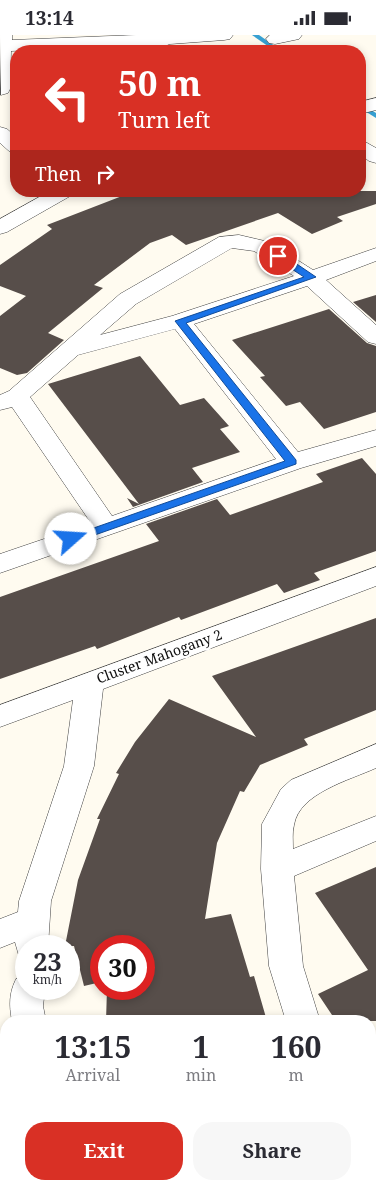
<!DOCTYPE html>
<style>
:root{--surface:#fff;--page:#f7f7f7;--text:#2b2b33;--muted:#7c7c81;--accent:#d93025}
body{margin:0;font-family:"Noto Serif",serif;background:var(--page);color:var(--text);height:100vh;display:flex;flex-direction:column;font-size:19px;white-space:nowrap}
*{box-sizing:border-box;margin:0}
p{font-size:16px;color:var(--muted)}
.icon{flex:none;width:28px;height:28px;fill:none;stroke:currentColor;stroke-width:2;stroke-linecap:round;stroke-linejoin:round}
.map{position:relative;flex:1;overflow:hidden}
.drawer{position:absolute;left:0px;top:980px;width:376px;height:175px;display:flex;flex-direction:column;background:var(--surface);border-radius:20px 20px 0 0;box-shadow:0 2px 8px #0003}
.drawer>*{flex:none}
.banner{position:absolute;left:10px;top:10px;width:356px;height:152px;border-radius:20px;box-shadow:0 2px 8px #0003;background:#d93025;color:#fff;overflow:hidden}
.speed{position:absolute;left:15px;top:900px;display:flex;gap:10px;font-size:25px;font-weight:700;text-align:center}
.speed>*{display:grid;place-content:center;width:65px;height:65px;border-radius:50%;background:var(--surface);box-shadow:0 2px 8px #0003;line-height:1}
.speed small{font-size:12px;font-weight:400}
.speed .limit{border:8px solid #d22;background:#fff;color:#111}
.pin{position:absolute;display:grid;place-items:center;width:42px;height:42px;color:#fff;margin:-21px;border:2px solid #fff;border-radius:50%;box-shadow:0 1px 5px #0007}
.me{position:absolute;width:55px;margin:-28px;rotate:71deg;stroke-linejoin:round;filter:drop-shadow(0 0 4px #0008)}
.turn{display:flex;align-items:center;gap:18px;height:105px;padding:0 25px;font-size:22px}
.turn .icon{width:65px;height:65px;stroke-width:2.5}
.turn b{display:block;font-size:35px;line-height:42px}
.then{display:flex;align-items:center;height:48px;padding:0 25px;background:#0003;gap:10px;font-size:19px}
.eta{display:flex;justify-content:space-evenly;align-items:center;height:85px;text-align:center}
.eta b{font-size:30px;font-weight:700;line-height:35px}
.action{display:flex;gap:10px;margin-top:auto;padding:10px 25px}
.action a{flex:1;height:58px;border-radius:20px;background:var(--accent);color:#fff;font-size:20px;font-weight:700;line-height:58px;text-align:center}
.action a+a{background:var(--page);color:var(--text)}
.status{display:flex;justify-content:space-between;align-items:center;height:35px;padding:0 25px;background:var(--surface);direction:ltr}
.status svg{height:14px;fill:currentColor}
.map>svg:first-child{display:block}
</style>
<div class="status"><b>13:14</b><svg viewBox="0 0 49 12"><path d="M0 12V9h3v3zM5 12V6h3v6zM10 12V3h3v9zM15 12V0h3v12zM26 1h20v11H26zM47 4h2v5h-2z"/></svg></div>
<div class="map">
<svg width="376" height="1155" viewBox="0 0 376 1155">
<rect width="100%" height="100%" fill="#fffbf0"/>
<g fill="none" stroke-linecap="round" stroke-linejoin="round">
<g fill="#37a0d2" fill-rule="evenodd">
<path d="M252,0h7l23,16h-7z"/>
<path d="M360,68l16,10v5l-16,-10z"/>
</g>
</g>
<g fill="#574e4a">
<path d="M135,156h241v13l-39,13 6,4 -31,13 -34,-21 -92,32 -14,-10 -22,8 -56,42 9,3 -55,45 16,7 -37,33 -10,2 -17,-7v-52l26,-20 -26,-10v-21l52,-36 -5,-4z"/>
<path d="M376,260v27l-23,-20z"/>
<path d="M329,274l38,34 9,3v66l-52,17 -24,-27 -14,4 -26,-29 5,-1 -33,-36z"/>
<path d="M140,321l40,49 24,-7 25,28 -9,3 20,23 -48,16 11,14 -70,25 -6,-9 12,6 -91,-120z"/>
<path d="M362,423l14,16v77l-62,22 6,7 -36,13 -7,-9 -96,36 -2,-3 -82,32 -2,-3 -95,33v-82l159,-56 -13,-17 71,-25 13,16 93,-33 -7,-8z"/>
<path d="M376,583v92l-72,29 4,6 -48,20 -16,27 -4,-1 -23,52 -12,76 26,-5 19,63 4,-1 13,45h-161l1,-32h37v-43h-43v36l-17,4 -10,-40h-9l13,-66 22,-61h-3l22,-45 -3,-1 19,-31 34,-43 87,38 -44,-61z"/>
<path d="M376,832v154h-40l-18,-27 50,-24 -53,-77z"/>
</g>
<g fill="none" stroke-linecap="round" stroke-linejoin="round">
<defs>
<g id="minor">
<path d="M0,0h12v5l124,-5h97l-3,4 -6,1 -54,4 -20,7 -6,-1 -3,-5 -130,6 -1,38 -2,4 -7,2z"/>
<path d="M270,0h32l-3,4 -24,5 -6,-1 -3,-4z"/>
<path d="M376,63v12l-16,4v-12z"/>
<path d="M0,92l7,2 9,8v16l-7,-2 -9,-8z"/>
<path d="M360,104l16,9v15l-7,-2 -9,-7z"/>
<path d="M50,156h25l-3,4 -65,37 -7,2v-15z"/>
<path d="M239,200l30,7 44,28 63,-22v13l-50,19 50,45v19l-8,-2 -61,-56 -113,38 104,128 78,-22v16l-75,22 -301,105v-19l91,-31 -79,-116 -12,3v-15l9,-4 111,-97 99,-57zM232,213l22,3 40,25 -122,40 -72,19 36,-31zM175,294l101,130 -164,57 -82,-119 48,-42z"/>
<path d="M376,532v19l-273,103 -9,77 -43,135 -3,45h-22v12l-7,-2 -4,-14 -15,6v-29l18,-7 1,-11 45,-135 9,-66 -73,27v-22z"/>
<path d="M376,709v24c-26,12 -77,25 -82,57 -2,8 -1,16 -1,24l83,-33v25l-82,35 9,90 17,55h-34l-17,-55 -8,-97 1,-45 19,-35 10,-9z"/>
<path d="M26,940v14h19l-2,17 3,15h-34c-3,-16 -3,-28 4,-42z"/>
<path d="M376,1031v33l-6,2v-33z"/>
<path d="M370,1107l6,2v39l-6,-2z"/>
<path d="M47,1149h38l3,6h-38z"/>
<path d="M123,1149h49l-3,6h-49z"/>
</g>
</defs>
<use href="#minor" stroke="#414141" stroke-width="1"/>
<use href="#minor" fill="#fff" fill-rule="evenodd"/>
</g>
<path fill="#1a73e8" stroke="#114b97" d="M275,219h7l34,23 -130,46 110,137v4l-221,78h-7v-5l217,-76 -110,-140 129,-44 -29,-19z"/>
<g text-anchor="middle" dominant-baseline="central" stroke-width="5" stroke-linejoin="round" paint-order="stroke">
<g font-size="14" fill="#0e0e0e" stroke="#fff">
<text transform="translate(159 621) rotate(-20)">Cluster Mahogany 2</text>
</g>
</g>
</svg>
<div class="speed"><div>23<small>km/h</small></div><div class="limit">30</div></div>
<div class="pin" style="left:278px;top:221px;background:#d93025"><svg class="icon" aria-label="arrive" viewBox="0 0 24 24"><path d="M6 21V4h12l-3 4 3 4H6"/></svg></div>
<svg class="me" style="left:71px;top:504px" viewBox="-20 -20 40 40"><circle r="19" fill="#fff"/><path d="M0-13L10 11 0 6-10 11z" fill="#1a73e8"/></svg>
<div class="banner">
<div class="turn"><svg class="icon" aria-label="left" viewBox="0 0 24 24"><path d="M17 20v-9H6M10 6l-5 5 5 5"/></svg><div><b>50 m</b>Turn left</div></div>
<div class="then">Then<svg class="icon" aria-label="right" viewBox="0 0 24 24"><path d="M7 20v-9h11M14 6l5 5-5 5"/></svg></div>
</div>
<section class="drawer">
<div class="eta">
<div><b>13:15</b><p>Arrival</p></div>
<div><b>1</b><p>min</p></div>
<div><b>160</b><p>m</p></div>
</div>
<div class="action"><a>Exit</a><a>Share</a></div>
</section>
</div>
